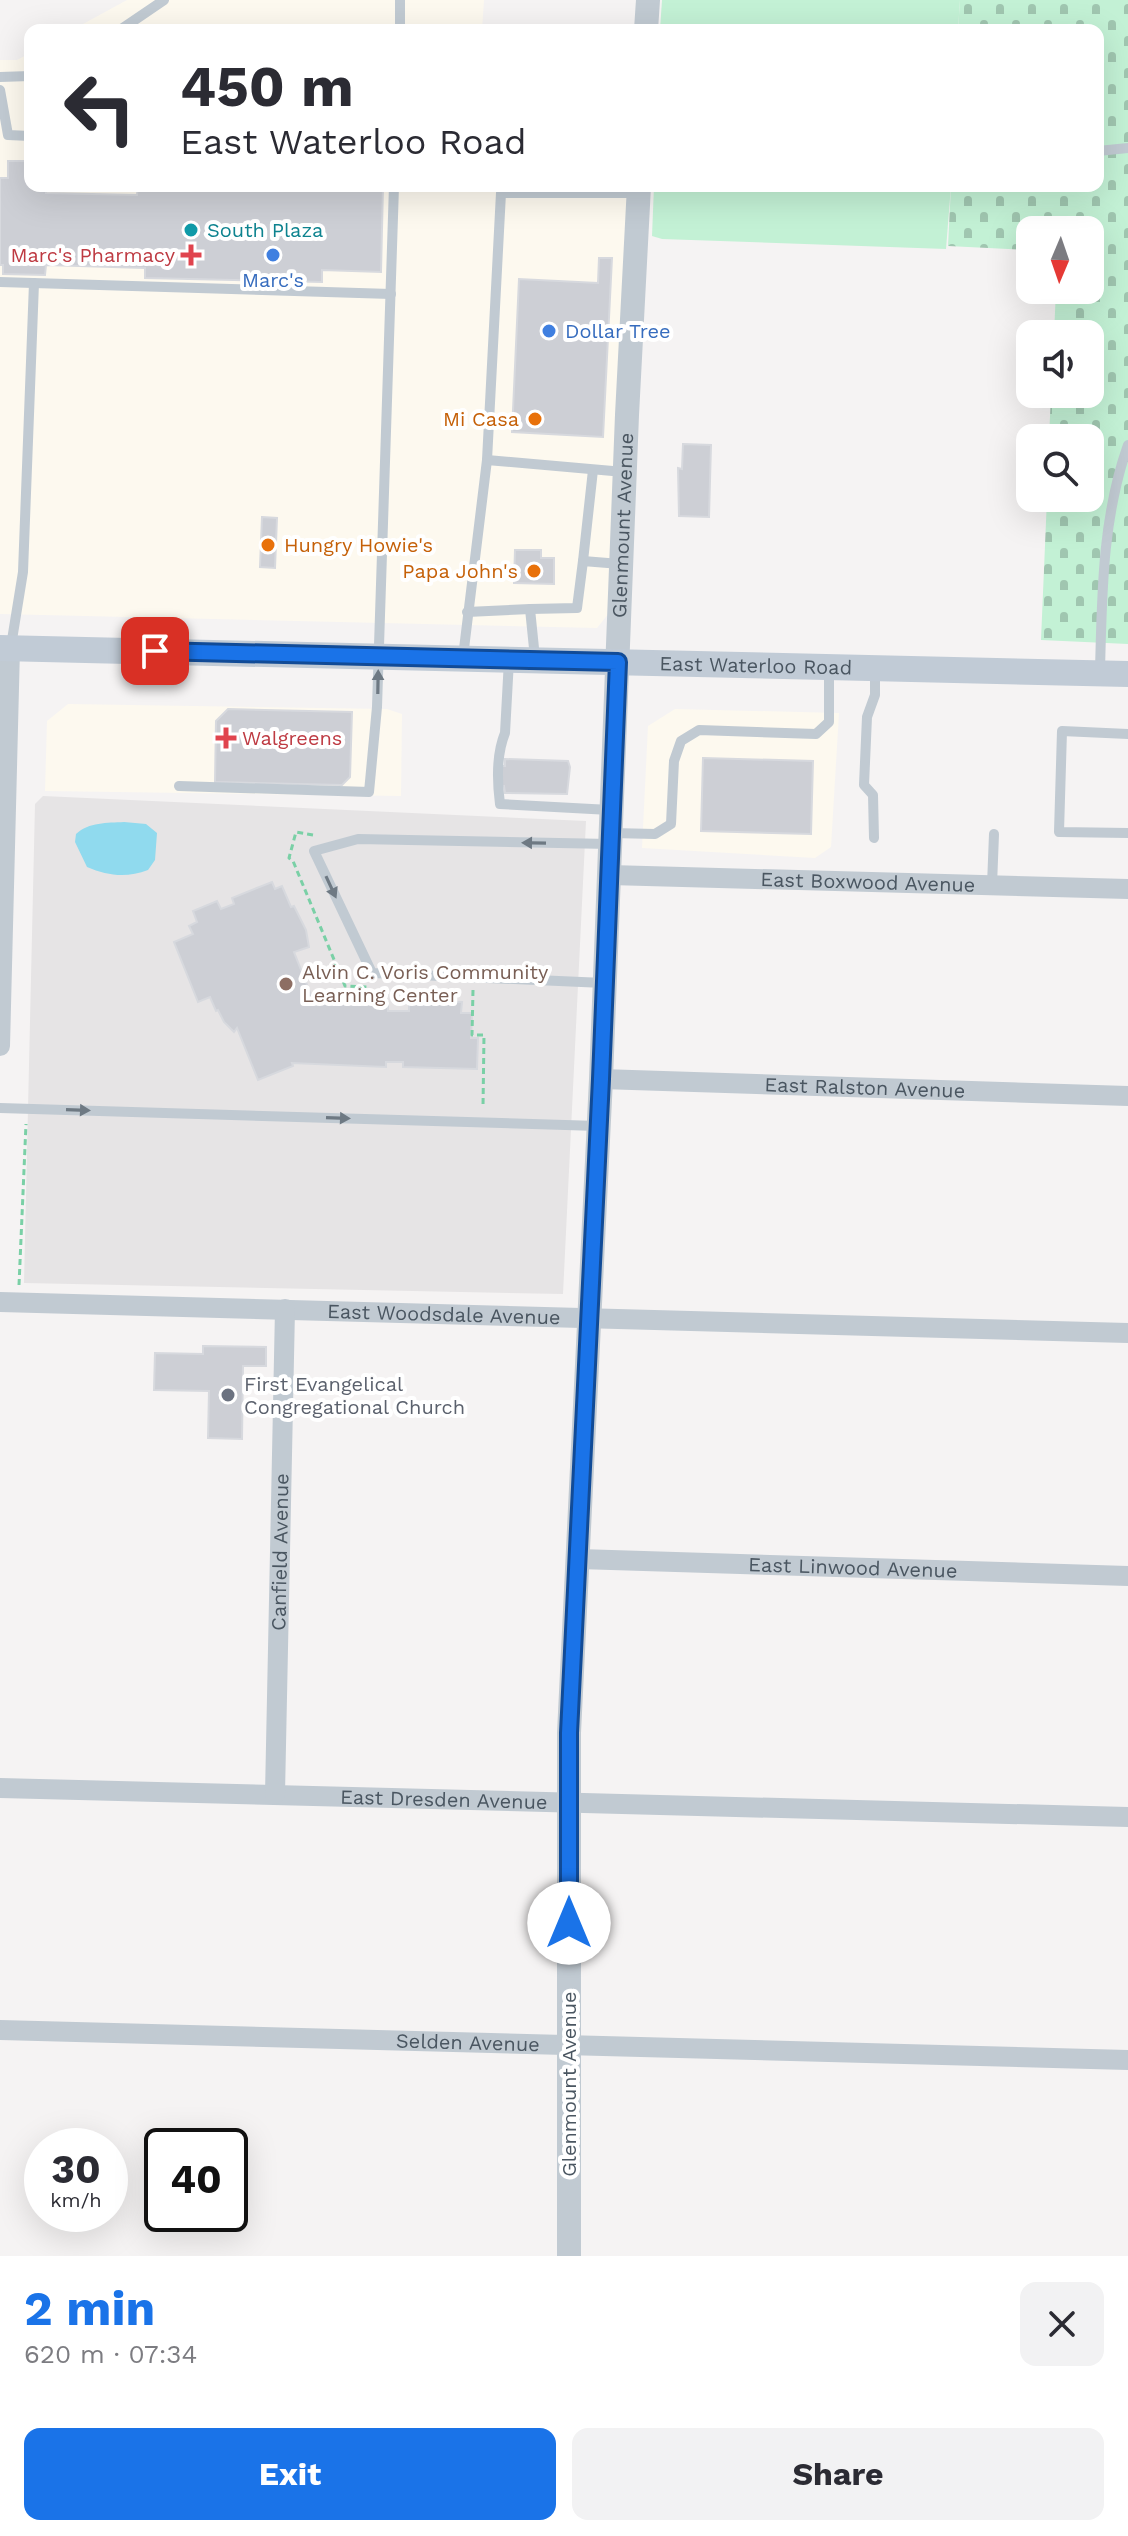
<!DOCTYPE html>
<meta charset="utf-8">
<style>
:root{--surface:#fff;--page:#f2f2f3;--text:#2b2b33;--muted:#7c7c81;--accent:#1a73e8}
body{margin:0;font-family:"Work Sans",sans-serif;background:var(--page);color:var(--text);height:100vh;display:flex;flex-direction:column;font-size:30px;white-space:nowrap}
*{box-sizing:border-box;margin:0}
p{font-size:26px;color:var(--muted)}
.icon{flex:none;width:44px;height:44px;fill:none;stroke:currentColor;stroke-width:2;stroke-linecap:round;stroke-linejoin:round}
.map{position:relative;height:2256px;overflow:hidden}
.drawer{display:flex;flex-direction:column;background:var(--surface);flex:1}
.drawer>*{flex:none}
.guide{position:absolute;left:24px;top:24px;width:1080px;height:168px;border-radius:16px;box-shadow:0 8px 32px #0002;background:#fff;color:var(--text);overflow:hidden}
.needle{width:52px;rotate:182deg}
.controls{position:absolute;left:1016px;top:216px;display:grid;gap:16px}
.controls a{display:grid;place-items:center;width:88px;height:88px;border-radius:16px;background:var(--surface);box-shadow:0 8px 32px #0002;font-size:40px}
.speed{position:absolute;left:24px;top:2128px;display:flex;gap:16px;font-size:40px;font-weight:700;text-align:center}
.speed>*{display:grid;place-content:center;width:104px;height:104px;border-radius:50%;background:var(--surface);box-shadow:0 8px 32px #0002;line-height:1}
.speed small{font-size:20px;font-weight:400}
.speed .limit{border:4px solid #111;border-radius:12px;background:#fff;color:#111}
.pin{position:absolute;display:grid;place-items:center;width:68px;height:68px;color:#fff;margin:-34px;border-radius:16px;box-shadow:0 4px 12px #0006}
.me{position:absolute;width:88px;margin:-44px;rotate:0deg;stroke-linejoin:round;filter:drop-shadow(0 0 6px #0008)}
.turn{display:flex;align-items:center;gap:28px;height:168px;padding:0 24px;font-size:36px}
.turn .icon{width:104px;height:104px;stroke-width:2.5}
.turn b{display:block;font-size:56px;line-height:68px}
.round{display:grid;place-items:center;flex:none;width:84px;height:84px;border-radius:16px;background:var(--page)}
.head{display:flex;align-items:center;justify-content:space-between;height:136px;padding:0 24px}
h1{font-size:48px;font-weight:700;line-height:60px;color:var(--accent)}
.cta{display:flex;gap:16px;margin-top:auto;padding:16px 24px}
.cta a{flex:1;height:92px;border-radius:16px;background:var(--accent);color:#fff;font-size:32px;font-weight:700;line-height:92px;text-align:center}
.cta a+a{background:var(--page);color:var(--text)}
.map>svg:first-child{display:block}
</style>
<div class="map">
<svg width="1128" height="2256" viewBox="0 0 1128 2256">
<defs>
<pattern id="cemetery-stones" width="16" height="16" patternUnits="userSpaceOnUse" patternTransform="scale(2)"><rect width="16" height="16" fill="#c3f1d5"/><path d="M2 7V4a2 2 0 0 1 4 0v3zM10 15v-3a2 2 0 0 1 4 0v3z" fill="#a0c6b0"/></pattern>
</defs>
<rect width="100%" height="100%" fill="#f5f3f3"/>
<g fill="#fdf9ef">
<path d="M127,0h357l-2,30h-410z"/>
<path d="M30,53v133h599l-20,427 -12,15 -597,-14v-554h17z"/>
<path d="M68,704l319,5 15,5 -1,82 -356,-5 2,-70z"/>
<path d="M675,709l164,4 -8,134 -16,11 -173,-10 6,-122z"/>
</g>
<path fill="#e6e4e5" d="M43,796l543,25 -23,473 -539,-11 11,-479z"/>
<g fill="#c3f1d5">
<path d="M662,0h298l-2,30h-298z"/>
<path d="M654,186h297l-5,63 -284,-10 -10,-3z"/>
</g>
<path fill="url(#cemetery-stones)" d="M960,0h168v644l-87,-4 6,-142h43v-60h-41l2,-44h39v-60h-36l2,-44h34v-60h-60v20l-82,-4 3,-60h147v-156h-140z"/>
<path fill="#90daee" d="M124,822l22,2 11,9 -2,27 -7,10c-21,8 -40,6 -61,-3l-12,-25 1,-8c13,-12 31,-11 48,-12z"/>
<g fill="#cdcfd5" stroke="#d7d9de" stroke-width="2">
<path d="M8,161h22v25h16v7l91,2 1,-9h245l-2,86 -59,-2v12l-177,-4v-10l-99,-3 -1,10 -42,-1v-9h-3v-87h8z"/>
<path d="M599,258h13l-9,179 -91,-5 7,-153 79,4z"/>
<path d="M683,444l28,1 -2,72 -30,-1 -1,-48 4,1z"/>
<path d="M262,517l15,1 -2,50 -15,-1z"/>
<path d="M515,550h26v8h13v26l-40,-1z"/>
<path d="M228,709l124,3 -2,65 -8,8 -127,-3 1,-61z"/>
<path d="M703,758l110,3 -2,73 -110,-3z"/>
<path d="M505,759l63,2 2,6 -3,27 -62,-1 -1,-7h-3v-20h4z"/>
<path d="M272,882l3,7 7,-3 9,21 3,-1 12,24 3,17 -15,5 19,48 75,2v9h21v-11l53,2 -1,11h11l-1,25h7l-1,31 -74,-2v-5h-17v5l-94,-4 1,3 -35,14 -21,-52 -3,4 -10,-10 -6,-12 -2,1 -6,-14 -12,5 -24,-60 19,-8 -4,-8 8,-4 -4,-11 24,-10 4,8 13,-5 -2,-6z"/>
<path d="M203,1346l63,1v19h-23l-1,73 -34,-1 1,-47 -55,-1 1,-37 48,1z"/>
</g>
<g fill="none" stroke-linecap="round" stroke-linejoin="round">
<g stroke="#7ad0a6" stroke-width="3" stroke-dasharray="6 4" stroke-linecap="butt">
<path d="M313,835l-17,-3 -7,26 4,3 52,125 23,1"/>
<path d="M473,990l-1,45h12l-1,72"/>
<path d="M19,1285l7,-161"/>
</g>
<g stroke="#c1cad2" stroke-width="10">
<path d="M120,30l44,-30"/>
<path d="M400,30v-30"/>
<path d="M0,77l30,-1"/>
<path d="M0,90l8,45 22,1"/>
<path d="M1098,151l30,-3"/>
<path d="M0,282l391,12"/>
<path d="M487,460l14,-267h136"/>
<path d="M583,561l10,-91"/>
<path d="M530,609l47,-1 6,-47 37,3"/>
<path d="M467,612l63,-3 5,49"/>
<path d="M11,646l12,-74 11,-289"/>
<path d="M463,657l24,-197 137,12"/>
<path d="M509,660l-4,73c-9,22 -8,48 -5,71l110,6"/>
<path d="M1100,671c2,-76 2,-153 28,-226"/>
<path d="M1128,734l-66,-3 -3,101 69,1"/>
<path d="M179,786l190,6 8,-85 17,-521"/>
<path d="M612,833l43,1 16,-10 3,-63 7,-20 18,-11 117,4 13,-12v-54"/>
<path d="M874,838l-1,-43 -9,-10 3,-68 8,-22v-26"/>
<path d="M992,885l2,-51"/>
<path d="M604,983l-232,-10 -58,-122 44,-12 252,5"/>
<path d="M0,1108l598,18"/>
</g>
<g stroke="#c1cad2" stroke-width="20">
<path id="s1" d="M610,875l518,14"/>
<path d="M0,1046l10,-398"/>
<path id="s2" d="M601,1079l527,17"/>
<path id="s3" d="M0,1302l1128,31"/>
<path id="s4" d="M579,1559l549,17"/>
<path id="s5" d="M0,1788l1128,29"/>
<path id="s6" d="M275,1794l10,-485"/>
<path id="s7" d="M0,2030l1128,30"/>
</g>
<g stroke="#c1cad2" stroke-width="24">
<path d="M646,30l2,-30"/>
<path id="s8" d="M569,2256v-523l32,-654 26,-664 12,-229"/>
</g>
<path stroke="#c1cbd6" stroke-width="26" id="s9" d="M0,648l1128,26"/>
</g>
<defs><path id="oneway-solid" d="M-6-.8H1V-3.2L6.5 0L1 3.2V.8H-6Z" transform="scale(2)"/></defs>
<g fill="#6e7983">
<use href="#oneway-solid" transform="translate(378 682) rotate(-89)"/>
<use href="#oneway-solid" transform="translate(534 843) rotate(-179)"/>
<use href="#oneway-solid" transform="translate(331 887) rotate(65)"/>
<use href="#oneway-solid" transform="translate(78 1110) rotate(2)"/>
<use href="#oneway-solid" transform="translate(338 1118) rotate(2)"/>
</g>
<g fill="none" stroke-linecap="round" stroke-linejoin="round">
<defs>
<path id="route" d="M155,651l463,11 -17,417 -32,654v190"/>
</defs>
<use href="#route" stroke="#114b97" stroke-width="20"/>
<use href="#route" stroke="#1a73e8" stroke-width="14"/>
</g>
<circle fill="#0f9aa8" stroke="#fff" stroke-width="3" cx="191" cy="230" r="8"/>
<g fill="#e0444e" stroke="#fff" stroke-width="3">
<path d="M187 243h8v8h8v8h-8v8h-8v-8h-8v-8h8z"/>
<path d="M222 726h8v8h8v8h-8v8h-8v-8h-8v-8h8z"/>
</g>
<g fill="#3f7fe0" stroke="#fff" stroke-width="3">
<circle cx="273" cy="255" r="8"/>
<circle cx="549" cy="331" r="8"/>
</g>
<g fill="#e8710a" stroke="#fff" stroke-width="3">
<circle cx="535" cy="419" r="8"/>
<circle cx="268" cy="545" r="8"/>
<circle cx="534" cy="571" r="8"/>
</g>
<circle fill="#8d6e63" stroke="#fff" stroke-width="3" cx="286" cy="984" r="8"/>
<circle fill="#6b7280" stroke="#fff" stroke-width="3" cx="228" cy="1395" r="8"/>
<g text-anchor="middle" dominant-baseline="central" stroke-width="8" stroke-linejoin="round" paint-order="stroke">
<g font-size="20" fill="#0d838f" stroke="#fff" text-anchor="start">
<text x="207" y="230">South Plaza</text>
</g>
<g font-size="20" fill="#be3a42" stroke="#fff" text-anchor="end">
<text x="175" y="255">Marc's Pharmacy</text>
<text x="242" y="738" text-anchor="start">Walgreens</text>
</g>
<g font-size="20" fill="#366cbe" stroke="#fff">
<text x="273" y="280">Marc's</text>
<text x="565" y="331" text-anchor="start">Dollar Tree</text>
</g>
<g font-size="20" fill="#c56008" stroke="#fff" text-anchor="end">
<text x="519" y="419">Mi Casa</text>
<text x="284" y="545" text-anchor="start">Hungry Howie's</text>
<text x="518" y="571">Papa John's</text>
</g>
<g font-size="20" fill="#4a5661" stroke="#fff">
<text stroke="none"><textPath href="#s8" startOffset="1732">Glenmount Avenue</textPath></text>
<text stroke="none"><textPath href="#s9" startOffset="756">East Waterloo Road</textPath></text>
<text stroke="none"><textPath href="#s1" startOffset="258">East Boxwood Avenue</textPath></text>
<text stroke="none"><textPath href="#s2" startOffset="264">East Ralston Avenue</textPath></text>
<text stroke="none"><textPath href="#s3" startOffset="444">East Woodsdale Avenue</textPath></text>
<text stroke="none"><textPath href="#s6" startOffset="242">Canfield Avenue</textPath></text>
<text stroke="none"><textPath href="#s4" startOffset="274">East Linwood Avenue</textPath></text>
<text stroke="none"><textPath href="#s5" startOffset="444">East Dresden Avenue</textPath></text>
<text stroke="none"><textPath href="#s7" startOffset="468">Selden Avenue</textPath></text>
<text transform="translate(569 2084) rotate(-90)">Glenmount Avenue</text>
</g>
<g font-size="20" fill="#785e54" stroke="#fff" text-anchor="start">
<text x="302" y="972">Alvin C. Voris Community<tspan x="302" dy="23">Learning Center</tspan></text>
</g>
<g font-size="20" fill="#5b616d" stroke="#fff" text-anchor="start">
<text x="244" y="1384">First Evangelical<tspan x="244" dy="23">Congregational Church</tspan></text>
</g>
</g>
</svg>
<div class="controls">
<a><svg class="needle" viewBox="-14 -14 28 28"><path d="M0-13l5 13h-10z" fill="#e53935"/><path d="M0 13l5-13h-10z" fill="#7c7c81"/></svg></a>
<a><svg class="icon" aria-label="sound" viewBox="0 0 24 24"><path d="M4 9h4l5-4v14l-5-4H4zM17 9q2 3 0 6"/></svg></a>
<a><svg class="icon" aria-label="search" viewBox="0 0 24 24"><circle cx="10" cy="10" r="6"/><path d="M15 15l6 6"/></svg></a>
</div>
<div class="speed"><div>30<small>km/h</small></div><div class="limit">40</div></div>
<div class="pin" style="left:155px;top:651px;background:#d93025"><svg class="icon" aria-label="arrive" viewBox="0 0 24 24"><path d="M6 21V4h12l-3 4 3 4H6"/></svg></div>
<svg class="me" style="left:569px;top:1923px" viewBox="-20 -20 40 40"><circle r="19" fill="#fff"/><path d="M0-13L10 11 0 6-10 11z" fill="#1a73e8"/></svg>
<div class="guide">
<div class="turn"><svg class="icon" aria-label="left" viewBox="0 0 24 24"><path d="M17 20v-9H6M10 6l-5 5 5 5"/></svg><div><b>450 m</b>East Waterloo Road</div></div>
</div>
</div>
<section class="drawer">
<div class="head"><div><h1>2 min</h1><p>620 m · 07:34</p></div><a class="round"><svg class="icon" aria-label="close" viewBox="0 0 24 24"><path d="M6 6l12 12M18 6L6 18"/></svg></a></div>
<div class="cta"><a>Exit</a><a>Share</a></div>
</section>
